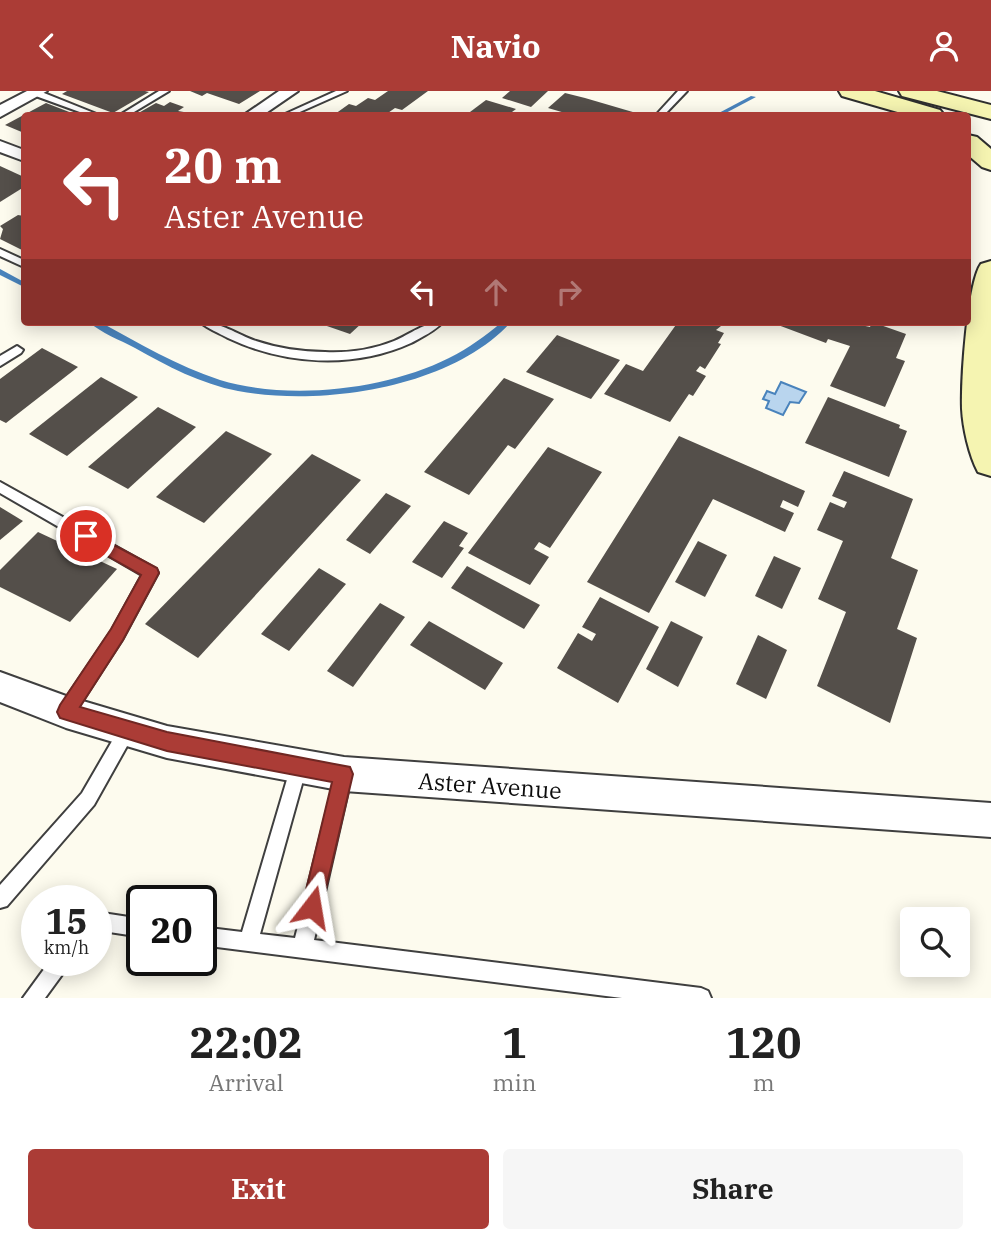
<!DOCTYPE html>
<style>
:root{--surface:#fff;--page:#f6f6f6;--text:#222;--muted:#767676;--accent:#ab3c36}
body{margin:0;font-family:"IBM Plex Serif",serif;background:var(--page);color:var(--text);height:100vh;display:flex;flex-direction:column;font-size:26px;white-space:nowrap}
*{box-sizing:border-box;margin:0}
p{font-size:23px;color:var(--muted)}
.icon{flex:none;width:38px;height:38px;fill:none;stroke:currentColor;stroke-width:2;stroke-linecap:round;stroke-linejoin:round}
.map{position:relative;height:907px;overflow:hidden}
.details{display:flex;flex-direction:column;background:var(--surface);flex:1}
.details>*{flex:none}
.banner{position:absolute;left:21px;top:21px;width:950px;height:214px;border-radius:7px;box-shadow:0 4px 18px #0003;background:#ab3c36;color:#fff;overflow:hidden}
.controls{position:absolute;left:900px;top:816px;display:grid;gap:14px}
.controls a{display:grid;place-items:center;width:70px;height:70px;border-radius:7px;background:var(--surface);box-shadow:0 4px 18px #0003;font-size:35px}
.speed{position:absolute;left:21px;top:794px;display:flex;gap:14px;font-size:35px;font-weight:700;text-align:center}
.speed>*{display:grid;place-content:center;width:91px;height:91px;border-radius:50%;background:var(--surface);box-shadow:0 4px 18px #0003;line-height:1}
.speed small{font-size:18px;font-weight:400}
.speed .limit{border:4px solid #111;border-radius:10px;background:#fff;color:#111}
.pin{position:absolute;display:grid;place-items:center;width:60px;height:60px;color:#fff;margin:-30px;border:4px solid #fff;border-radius:50%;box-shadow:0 2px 7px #0007}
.me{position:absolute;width:77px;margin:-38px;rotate:14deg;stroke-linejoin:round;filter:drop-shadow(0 0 5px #0008)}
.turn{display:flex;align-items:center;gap:24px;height:147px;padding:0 28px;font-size:32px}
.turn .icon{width:91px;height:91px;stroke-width:2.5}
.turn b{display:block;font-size:49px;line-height:60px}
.lanes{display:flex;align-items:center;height:66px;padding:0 28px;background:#0003;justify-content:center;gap:35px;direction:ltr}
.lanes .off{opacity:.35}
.eta{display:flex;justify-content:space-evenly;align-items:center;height:119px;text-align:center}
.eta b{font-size:42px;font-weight:800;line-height:49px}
.primary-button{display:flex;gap:14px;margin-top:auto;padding:14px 28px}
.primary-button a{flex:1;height:80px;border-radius:7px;background:var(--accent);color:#fff;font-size:28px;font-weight:800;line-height:80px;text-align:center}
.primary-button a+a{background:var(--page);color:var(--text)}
header{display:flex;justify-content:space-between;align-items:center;height:91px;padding:0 28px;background:var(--accent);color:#fff;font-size:32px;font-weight:800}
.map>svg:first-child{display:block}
</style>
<header><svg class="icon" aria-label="back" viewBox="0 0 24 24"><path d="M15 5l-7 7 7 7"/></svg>Navio<svg class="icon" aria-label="person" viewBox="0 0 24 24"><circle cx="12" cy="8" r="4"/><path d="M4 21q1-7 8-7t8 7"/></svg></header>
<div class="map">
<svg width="991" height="907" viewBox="0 0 991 907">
<rect width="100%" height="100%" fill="#fdfbee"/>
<path fill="#b9d5ee" stroke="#4983bc" stroke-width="2" d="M781,291l25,10 -7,11 -9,-1 -7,13 -17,-7 3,-7 -6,-2 4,-8 8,3z"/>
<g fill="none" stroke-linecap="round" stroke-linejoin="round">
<g fill="#4983bc" fill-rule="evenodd">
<path d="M751,5l5,1 -34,18h-7z"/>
<path d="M0,178l24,13v5l-24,-12z"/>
<path d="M89,231h11c39,21 77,44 120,58 69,21 165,10 229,-22 20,-10 36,-22 53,-36h9c-59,66 -190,85 -273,69 -37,-7 -71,-25 -103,-43 -15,-8 -34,-15 -46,-26z"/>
</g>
</g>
<g fill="#544f4a">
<path d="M67,0h78l4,1 -36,21 -51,-19z"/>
<path d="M190,0h70l-21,13 -32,-11 -5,3z"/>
<path d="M388,0h40l-26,19 -7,-2 -10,7 -50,-1 14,-10 7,2 12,-8 7,2z"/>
<path d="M510,0h38l-17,16 -29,-9z"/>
<path d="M565,2l20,5 58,17h-71l-24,-7z"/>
<path d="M486,9l30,9 -8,6h-42z"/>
<path d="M170,11l14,5 -6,4 23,4h-66l21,-12 8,3z"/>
<path d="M46,12l31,12h-53v18l-19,-8z"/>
<path d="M0,75l24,11v10l-24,15z"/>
<path d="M18,124l6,1v35l-24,-12 3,-10 -3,-3z"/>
<path d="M327,231h36l-13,12 -26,-9z"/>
<path d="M678,231h48l-10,8 8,3 -6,10 3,1 -16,25 -5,-3 -4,5 10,5 -13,20 -4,-2 -19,28 -66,-28 22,-30 17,7z"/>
<path d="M770,231h77l23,5 2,-5 34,12 -10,24 9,3 -20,46 -55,-21 20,-40 -22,-7 -2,4z"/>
<path d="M557,244l63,25 -29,39 -65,-27z"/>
<path d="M42,257l36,19 -72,56 -6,-3v-41z"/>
<path d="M101,286l37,20 -71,59 -38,-22z"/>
<path d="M504,287l50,21 -39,50 -7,-4 -39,50 -45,-23z"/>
<path d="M828,306l72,28 -1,3 8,3 -18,46 -84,-34z"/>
<path d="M158,316l38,20 -68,62 -40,-22z"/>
<path d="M226,340l46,23 -68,69 -48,-26z"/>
<path d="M679,345l126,55 -7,16 -15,-7 -3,7 14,6 -9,19 -72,-33 -64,114 -62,-31z"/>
<path d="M548,356l54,25 -52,76 -11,-6 -5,7 15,8 -19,28 -62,-32z"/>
<path d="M312,363l49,26 -163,178 -53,-34z"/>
<path d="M844,380l69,28 -22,59 27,12 -21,59 20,9 -27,85 -73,-37 29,-74 -28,-13 25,-58 -26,-11 13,-28 14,6 3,-6 -15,-6z"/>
<path d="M386,402l25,13 -41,48 -24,-14z"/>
<path d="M0,416l23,14 -23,19z"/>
<path d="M444,430l24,12 -9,13 5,2 -22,30 -30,-16z"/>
<path d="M38,441l79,37 -47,53 -70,-35v-17z"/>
<path d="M698,450l29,14 -22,42 -30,-15z"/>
<path d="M774,465l27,12 -19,41 -27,-13z"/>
<path d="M467,475l73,39 -16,24 -73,-41z"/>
<path d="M319,477l27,16 -57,67 -28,-17z"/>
<path d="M600,506l59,30 -41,76 -61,-35 21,-35 14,8 4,-7 -14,-7z"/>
<path d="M380,512l25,14 -52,70 -26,-16z"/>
<path d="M429,530l74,42 -18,27 -75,-45z"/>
<path d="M671,530l32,16 -25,50 -32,-18z"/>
<path d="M758,544l29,15 -21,49 -30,-15z"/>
</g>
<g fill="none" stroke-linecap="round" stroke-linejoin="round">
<defs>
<g id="lane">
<path d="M33,0h6l60,24h-11l-55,-20z"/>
<path d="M159,0h10l-40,24h-9z"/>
<path d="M336,0h11l-54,24h-10z"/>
<path d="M678,0h9l-23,24h-8z"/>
<path d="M0,158l24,11v7l-24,-11z"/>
<path d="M200,231c21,0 36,12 56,19 21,7 46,11 69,11 23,1 47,-2 69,-11 17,-7 30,-19 49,-19 -8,9 -21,15 -32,21 -57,26 -126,22 -183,-5 -9,-5 -20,-9 -28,-16z"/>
<path d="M17,255l6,4 -2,3 -21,13v-10z"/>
<path d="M0,391l156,87 2,4 -36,67 -50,77 -6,3 -6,-3 -2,-5 2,-5 52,-77 30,-55 -142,-82z"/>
<path d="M128,631l6,2 2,6 -42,75 -87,101 -7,2v-23l82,-92 40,-69z"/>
<path d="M299,667l6,2 2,6 -47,168 35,4 41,-164 2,-6 6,-2 6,2 2,6 -38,166 387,48 7,3 3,7h-89l-421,-53v-18l41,5 49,-166 2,-6z"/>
<path d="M96,821l46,7v18l-46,-7z"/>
<path d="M50,870h22l-27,37h-22z"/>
</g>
<g id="street">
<path d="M27,0h20l-47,26v-12z"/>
<path d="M279,0h19l-35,24h-19z"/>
<path d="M0,50l24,9v11l-24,-9z"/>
<path d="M0,581l66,24 101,30 177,31 647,46v34l-647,-46 -177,-33 -101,-30 -66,-26z"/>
</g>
<g id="secondary">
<path d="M839,0h36l65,19 4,5h-36l-66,-19z"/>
<path d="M899,0h38l54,14v14l-89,-23z"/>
<path d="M968,44l9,2 14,12v21l-9,-3 -14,-12z"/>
<path d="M991,170v215l-13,-4c-9,-17 -15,-44 -16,-63 -1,-28 5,-125 19,-145z"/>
</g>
</defs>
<use href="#lane" stroke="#3f3f3f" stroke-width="4"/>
<use href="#street" stroke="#3f3f3f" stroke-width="4"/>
<use href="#secondary" stroke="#2e2e2e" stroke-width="4"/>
<use href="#lane" fill="#fff" fill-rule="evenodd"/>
<use href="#street" fill="#fff" fill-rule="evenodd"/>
<use href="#secondary" fill="#f5f4b1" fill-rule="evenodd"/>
</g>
<path fill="#ab3c36" stroke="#6f2723" stroke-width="2" d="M86,439l71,38 2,5 -36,67 -43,67 87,25 183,35 3,7 -33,140 -8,3 -7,-3 -3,-7 30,-125 -165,-31 -107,-33 -3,-6 3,-7 51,-76 30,-54 -60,-34 -3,-5z"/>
<g text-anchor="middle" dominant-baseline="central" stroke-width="7" stroke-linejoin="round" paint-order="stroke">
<g font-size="23" fill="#0c0c0c" stroke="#fff">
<text transform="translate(490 694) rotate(4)">Aster Avenue</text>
</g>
</g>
</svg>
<div class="controls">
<a><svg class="icon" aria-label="search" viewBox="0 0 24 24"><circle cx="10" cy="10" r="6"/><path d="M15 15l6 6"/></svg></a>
</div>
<div class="speed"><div>15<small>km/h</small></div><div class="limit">20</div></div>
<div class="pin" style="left:86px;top:445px;background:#d93025"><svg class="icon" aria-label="arrive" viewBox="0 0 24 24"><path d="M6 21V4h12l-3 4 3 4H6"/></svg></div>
<svg class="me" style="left:312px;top:816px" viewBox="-20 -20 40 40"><path d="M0-17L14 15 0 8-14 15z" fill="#ab3c36" stroke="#fff" stroke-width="4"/></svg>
<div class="banner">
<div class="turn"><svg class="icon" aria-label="left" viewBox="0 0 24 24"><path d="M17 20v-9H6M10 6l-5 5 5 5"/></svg><div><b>20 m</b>Aster Avenue</div></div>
<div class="lanes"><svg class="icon" aria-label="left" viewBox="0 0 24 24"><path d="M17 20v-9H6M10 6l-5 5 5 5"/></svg><svg class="icon off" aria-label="ahead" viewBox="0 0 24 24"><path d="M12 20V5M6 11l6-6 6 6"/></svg><svg class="icon off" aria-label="right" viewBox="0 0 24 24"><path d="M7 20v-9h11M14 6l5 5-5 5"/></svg></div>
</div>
</div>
<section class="details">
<div class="eta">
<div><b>22:02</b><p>Arrival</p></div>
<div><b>1</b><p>min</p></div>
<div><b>120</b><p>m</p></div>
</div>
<div class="primary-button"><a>Exit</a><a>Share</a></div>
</section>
